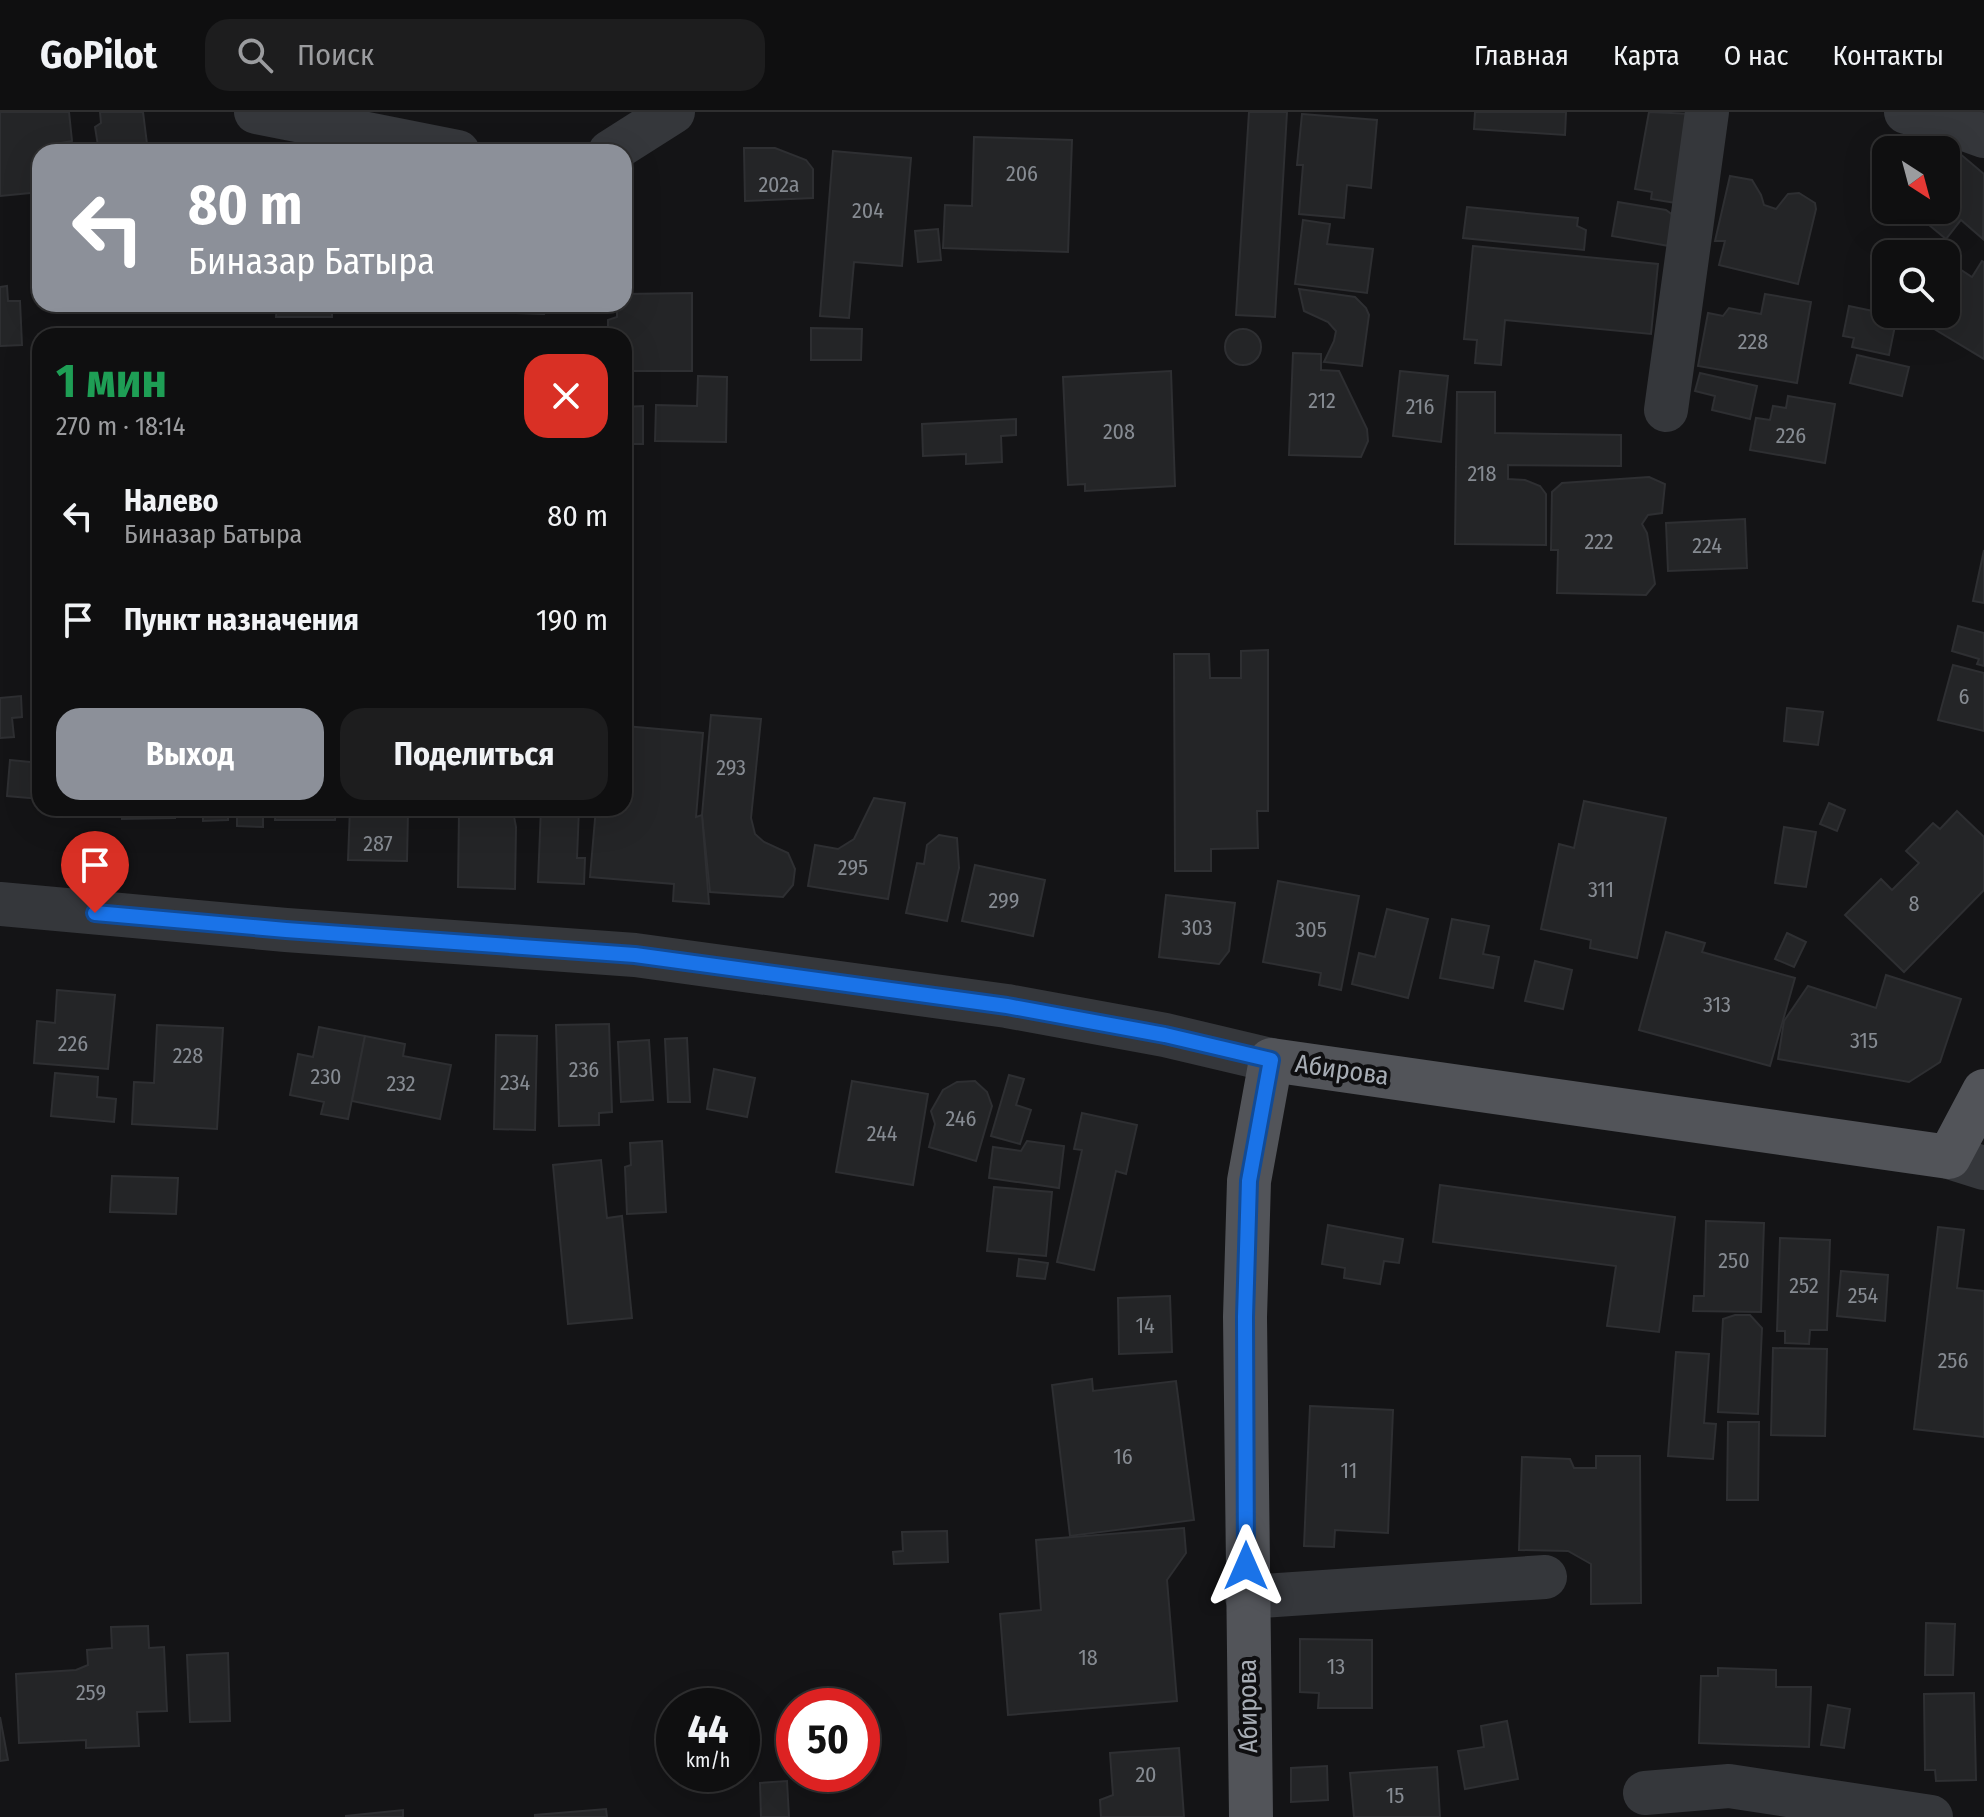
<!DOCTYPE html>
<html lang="ru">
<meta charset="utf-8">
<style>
:root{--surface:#0f0f10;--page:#1d1d1e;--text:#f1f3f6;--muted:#9b9c9f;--line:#2f2f30;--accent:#8c9099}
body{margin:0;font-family:"Fira Sans Condensed",sans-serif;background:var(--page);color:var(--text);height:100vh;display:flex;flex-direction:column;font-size:30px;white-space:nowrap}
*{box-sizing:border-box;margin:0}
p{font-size:26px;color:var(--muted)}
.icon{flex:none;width:44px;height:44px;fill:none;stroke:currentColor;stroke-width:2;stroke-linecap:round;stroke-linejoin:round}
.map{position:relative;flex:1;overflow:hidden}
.sheet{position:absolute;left:32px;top:216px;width:600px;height:488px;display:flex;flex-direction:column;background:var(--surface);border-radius:24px;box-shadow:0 8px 32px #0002,0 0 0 2px var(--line)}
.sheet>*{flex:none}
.banner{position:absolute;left:32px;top:32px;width:600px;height:168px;border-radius:24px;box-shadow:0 8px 32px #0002,0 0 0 2px var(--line);background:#8c9099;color:#fff;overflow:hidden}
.needle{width:52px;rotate:144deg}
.fabs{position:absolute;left:1872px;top:24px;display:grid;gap:16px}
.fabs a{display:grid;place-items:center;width:88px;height:88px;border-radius:16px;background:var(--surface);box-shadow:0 8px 32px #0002,0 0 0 2px var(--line);font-size:40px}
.speed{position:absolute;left:656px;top:1576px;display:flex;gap:16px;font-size:40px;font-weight:700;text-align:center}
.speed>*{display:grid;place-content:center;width:104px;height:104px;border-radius:50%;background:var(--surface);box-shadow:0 8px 32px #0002,0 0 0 2px var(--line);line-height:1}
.speed small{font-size:20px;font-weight:400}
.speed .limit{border:12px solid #d22;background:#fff;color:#111}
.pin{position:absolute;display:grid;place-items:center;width:68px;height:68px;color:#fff;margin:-82px -34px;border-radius:50% 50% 50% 0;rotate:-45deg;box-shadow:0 0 8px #0007}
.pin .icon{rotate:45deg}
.me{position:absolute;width:88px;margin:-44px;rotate:0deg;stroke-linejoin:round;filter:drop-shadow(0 0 6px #0008)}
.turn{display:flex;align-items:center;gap:28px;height:168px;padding:0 24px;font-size:36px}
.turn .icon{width:104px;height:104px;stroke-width:2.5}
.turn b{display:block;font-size:56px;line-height:68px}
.round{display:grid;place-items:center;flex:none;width:84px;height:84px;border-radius:24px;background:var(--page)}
.summary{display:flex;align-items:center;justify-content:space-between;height:136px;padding:0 24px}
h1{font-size:48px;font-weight:700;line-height:60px;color:#1e9e55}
.button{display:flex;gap:16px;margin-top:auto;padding:16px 24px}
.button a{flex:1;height:92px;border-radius:24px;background:var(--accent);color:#fff;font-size:32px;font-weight:700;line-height:92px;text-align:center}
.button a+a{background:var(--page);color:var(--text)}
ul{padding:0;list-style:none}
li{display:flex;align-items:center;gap:24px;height:104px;padding:0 24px}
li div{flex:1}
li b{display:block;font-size:30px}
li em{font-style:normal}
header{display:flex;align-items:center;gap:48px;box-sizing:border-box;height:112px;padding:0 40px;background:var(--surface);border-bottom:2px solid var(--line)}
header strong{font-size:38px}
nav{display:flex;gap:44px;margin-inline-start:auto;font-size:28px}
.search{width:560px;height:72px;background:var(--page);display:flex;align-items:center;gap:20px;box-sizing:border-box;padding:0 28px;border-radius:24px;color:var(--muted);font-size:30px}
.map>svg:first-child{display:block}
</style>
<header>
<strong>GoPilot</strong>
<div class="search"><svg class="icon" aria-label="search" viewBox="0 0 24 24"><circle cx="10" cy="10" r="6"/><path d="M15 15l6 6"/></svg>Поиск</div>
<nav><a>Главная</a><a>Карта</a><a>О нас</a><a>Контакты</a></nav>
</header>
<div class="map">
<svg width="1984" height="1705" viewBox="0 0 1984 1705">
<rect width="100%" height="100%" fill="#141416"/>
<g fill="#242527" stroke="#2e2f32" stroke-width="2">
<path d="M0,0h69l3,29 -12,2 1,9h-21v40l-40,4z"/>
<path d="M100,0h43l5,40h-49l-4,-25 6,-4z"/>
<path d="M1249,0h38l-12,205 -39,-2z"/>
<path d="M1475,0h91l-1,23 -91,-6z"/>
<path d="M1649,0l44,2 -17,89 -25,-4 1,-7 -17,-3z"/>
<path d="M1302,2l75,6 -6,68 -24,-3 -3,33 -45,-4 4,-49h-6z"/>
<path d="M974,25l98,3 -4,112 -125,-4 2,-43 27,1z"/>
<path d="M1946,30l38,32 -1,65 -22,-19 -15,19 -35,-29h35v-60h-7z"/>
<path d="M744,36h31l31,12 7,9v29l-68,3z"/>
<path d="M833,39l78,7 -9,108 -48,-4 -5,56 -29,-2z"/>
<path d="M1730,64l22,4 9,15 3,10 12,4 12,-15 11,-1 16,10 1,6 -18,75 -79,-19 6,-24h-10z"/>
<path d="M1618,90l48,8 8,6 -5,30 -57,-10z"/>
<path d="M1467,95l111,11 -1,8 9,4 -2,20 -121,-12z"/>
<path d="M1303,108l27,4 -3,20 46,5 -6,44 -72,-9z"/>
<path d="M938,117l3,31 -23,2 -3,-31z"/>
<path d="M1473,134l185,18 -7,70 -146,-14 -4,45 -26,-2 2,-23 -13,-1z"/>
<path d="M1946,148l26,17 10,-16 2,1v97l-73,-44 35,-1z"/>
<path d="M7,174l1,15h12l2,44 -22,1v-59z"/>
<path d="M1299,177l56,8 11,11 3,7 -7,51 -38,-4 10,-21 2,-10 -8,-9 -24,-11z"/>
<path d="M692,181v78h-68v-35h-16v-16l9,-3v-13h7v-10z"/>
<path d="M1765,182l46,8 -14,81 -99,-17 10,-53 15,3 6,-8 32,6z"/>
<path d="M277,192h55v13h-56z"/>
<path d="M455,192h90l-1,10 -89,-3z"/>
<path d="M1849,194l48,10 -8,39 -37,-8 2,-9 -11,-2z"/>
<path d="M811,216l51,1 -1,31h-50z"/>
<circle cx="1243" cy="235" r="18"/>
<path d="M1293,241l28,1v16l18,1 28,58 1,12 -7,16 -72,-2z"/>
<path d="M1857,243l52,12 -7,29 -52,-13z"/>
<path d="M1171,259l4,115 -90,5v-7l-17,1 -5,-108z"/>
<path d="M1400,259l48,5 -7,66 -48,-6z"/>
<path d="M1700,261l57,13 -7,33 -38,-9 3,-14 -20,-5z"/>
<path d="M698,264l29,1 -1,65 -71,-1 1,-36 41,1z"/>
<path d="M1457,280h38v41l126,2v31l-113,-1v14l17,1 15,6 6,8v51l-91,-1z"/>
<path d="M1788,284l47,8 -10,59 -75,-13 6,-32 14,2 3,-14 13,2z"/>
<path d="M643,294v38h-19v-37z"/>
<path d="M1016,307v16l-15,1 1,26 -36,2v-10l-43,2 -1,-32z"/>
<path d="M1649,365l16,7 -3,29 -14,2 -6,9 5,9 8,51 -9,11 -89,-2 1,-43h-7l1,-58 10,-9z"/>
<path d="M1745,407l2,49 -79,3 -2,-48z"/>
<path d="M1984,438v53l-11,-2z"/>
<path d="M1958,514l26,7v33l-7,-2 2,-5 -27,-8z"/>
<path d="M1268,538v161h-11l1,37 -47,1v22h-36l-1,-217h35l1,24h31v-27z"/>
<path d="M1953,553l31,8v58l-46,-11z"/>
<path d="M21,584l1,21 -10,1 2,19 -14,1v-40z"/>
<path d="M1787,596l36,4 -5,33 -34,-4z"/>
<path d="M711,603l50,4 -10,99 4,16 9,8 24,11 7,16 -2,16 -10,12 -73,-5 -8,-77z"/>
<path d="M625,614l78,7 -7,84 6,-2 7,89 -36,-3 1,-17 -84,-7 6,-69h28z"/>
<path d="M10,648l30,3v36l-33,-3z"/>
<path d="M874,686l31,5 -17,96 -80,-13 7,-41 23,4 16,-10z"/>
<path d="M1584,689l82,17 -29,140 -47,-10 1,-8 -50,-11 18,-85 15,4z"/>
<path d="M1829,691l16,7 -8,21 -17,-7z"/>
<path d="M122,696h53v10l-53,1z"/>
<path d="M203,696h60v19l-26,-1v-14l-9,-1v9l-25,1z"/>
<path d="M276,696h60l-1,12h-60z"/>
<path d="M350,696h151v3h12l3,16 -1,62 -57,-2 1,-75 -51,-1 -1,50 -59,-1z"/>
<path d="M541,696h38l-2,50h8l-1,26 -46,-2z"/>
<path d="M1957,699l27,26v53l-80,82 -59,-57 36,-36 11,11 27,-27 -13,-12 27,-28 7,6z"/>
<path d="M1784,715l32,5 -10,55 -31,-4z"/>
<path d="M939,723l18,3 2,30 -12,53 -41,-8 11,-50 7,1 3,-19z"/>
<path d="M975,753l70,15 -12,56 -71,-15z"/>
<path d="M1278,769l81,15 -18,94 -22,-5 2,-12 -58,-11z"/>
<path d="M1166,783l69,8 -6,48 -10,13 -60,-7z"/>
<path d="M1387,797l41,10 -20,79 -56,-14 7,-31 16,4z"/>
<path d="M1452,807l37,7 -6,28 16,3 -6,31 -53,-10z"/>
<path d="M1666,820l39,11 -3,9 93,26 -25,88 -131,-36z"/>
<path d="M1787,821l19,9 -12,25 -19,-8z"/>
<path d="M1535,849l37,9 -9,39 -38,-8z"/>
<path d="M1886,863l75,24 -21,63 -31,20 -131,-23 6,-38 24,-35 68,22z"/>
<path d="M57,878l58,5 -7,74 -74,-6 3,-42 18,2z"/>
<path d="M609,912l3,88 -13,1v12l-40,1 -3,-101z"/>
<path d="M157,913l66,3 -6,101 -85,-5 2,-42 20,1z"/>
<path d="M319,915l46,9 -17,83 -27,-5 3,-12 -34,-7 8,-41 15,3z"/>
<path d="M496,923l41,1 -2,94 -41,-1z"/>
<path d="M365,924l40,8 -2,12 48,9 -11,54 -88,-18z"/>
<path d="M687,926l3,64h-22l-3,-63z"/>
<path d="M649,928l4,60 -32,2 -3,-60z"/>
<path d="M714,957l41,9 -8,39 -40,-8z"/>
<path d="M55,961l43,4 -1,20 19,2 -2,23 -63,-6z"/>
<path d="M1009,963l15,4 -8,26 15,5 -11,34 -29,-8z"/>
<path d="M852,969l76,13 -15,91 -77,-13z"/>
<path d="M975,969l12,11 5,14 -16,55 -47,-14 6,-23 -4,-13 12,-21 14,-8z"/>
<path d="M1082,1001l55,12 -11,49 -10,-3 -22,99 -37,-8 25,-112 -8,-1z"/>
<path d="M662,1029l4,71 -39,2 -2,-47 6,-2 -1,-22z"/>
<path d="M1027,1029l37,5 -5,42 -70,-10 4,-31 28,4z"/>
<path d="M601,1048l6,58 15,-2 10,102 -64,6 -15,-159z"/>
<path d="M112,1064l66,2 -2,36 -66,-2z"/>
<path d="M1440,1073l235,32 -16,115 -52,-6 9,-60 -183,-24z"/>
<path d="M994,1075l58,5 -6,64 -59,-5z"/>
<path d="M1706,1109l58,2 -3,89 -68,-1 1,-15h10z"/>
<path d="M1328,1113l75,14 -4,24 -15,-2 -4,23 -36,-6 1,-10 -23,-4z"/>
<path d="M1938,1115l26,3 -7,58 27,3v146l-70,-8z"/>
<path d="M1780,1126l50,2 -3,90h-17l-1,14 -24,-1v-12h-8z"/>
<path d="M1019,1147l29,4 -3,16 -28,-3z"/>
<path d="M1841,1159l47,4 -3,46 -48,-5z"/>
<path d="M1170,1184l2,56 -53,2 -1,-56z"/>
<path d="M1735,1203h15l12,13 -4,86 -40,-2 5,-93z"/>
<path d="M1773,1236l54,1 -2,87 -54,-1z"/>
<path d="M1676,1240l33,2 -5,69 12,1 -3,35 -45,-3z"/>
<path d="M1092,1267l1,12 83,-10 18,139 -124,16 -18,-151z"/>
<path d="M1310,1294l83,4 -5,123 -53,-3 -1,17 -30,-1z"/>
<path d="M1728,1310h31l-1,78h-31z"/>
<path d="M1596,1344h44l1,147 -50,1v-40l-23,-13 -49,-1 3,-93 48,2 4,9h22z"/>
<path d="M1184,1416l2,25 -19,27 10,121 -169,14 -8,-101 41,-4 -5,-70z"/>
<path d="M947,1419l1,31 -54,2 -1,-12 10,-1 -1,-19z"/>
<path d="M1926,1511l29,1 -2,51h-28z"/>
<path d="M148,1514l1,22 15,-1 3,64 -30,1 2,34 -53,2v-8l-67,3 -3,-69 60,-4 12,-5 -1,-15 25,-2 -1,-21z"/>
<path d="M1300,1527l72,1v68h-54l1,-15 -19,-1z"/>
<path d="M228,1541l2,68 -40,1 -3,-67z"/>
<path d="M1718,1556l58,2v17h35l-2,60 -110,-4 2,-67h17z"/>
<path d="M1974,1581l2,87 -40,1 -1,-11h-10l-1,-76z"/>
<path d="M1828,1593l22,4 -6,39 -23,-3z"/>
<path d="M0,1605l8,43 -8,1z"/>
<path d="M1507,1609l11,58 -53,10 -7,-38 26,-4 -3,-21z"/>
<path d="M1179,1636l5,69h-83l-1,-17 13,-5 -3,-42z"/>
<path d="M1327,1654l1,34 -37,2v-34z"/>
<path d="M1437,1655l3,50h-86l-4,-44z"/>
<path d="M787,1669l2,36h-28l-1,-34z"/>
<path d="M606,1697l1,8h-72v-2z"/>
<path d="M403,1698v7h-57v-1z"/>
</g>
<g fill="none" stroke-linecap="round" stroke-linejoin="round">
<g stroke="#35373b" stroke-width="44">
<path d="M256,0l202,40"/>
<path d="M1906,0l31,7 47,17"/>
<path d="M610,40l63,-40"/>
<path d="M1666,298l41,-298"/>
<path d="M0,792l286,26 349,25 372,51 158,29 106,25"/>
<path d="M1949,1045l35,11"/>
<path d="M1247,1485l298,-20"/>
<path d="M1645,1681l84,-7 202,31"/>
</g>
<path stroke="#525459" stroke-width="44" d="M1251,1705l-6,-500 4,-136 22,-121 678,97 35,-66"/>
</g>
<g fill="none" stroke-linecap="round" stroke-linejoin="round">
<defs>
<path id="route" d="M95,801l191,17 349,25 372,51 158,29 106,25 -22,121 -4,136 1,249"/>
</defs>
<use href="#route" stroke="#114b97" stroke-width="20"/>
<use href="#route" stroke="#1a73e8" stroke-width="14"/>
</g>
<g text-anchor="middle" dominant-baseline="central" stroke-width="8" stroke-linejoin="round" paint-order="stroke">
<g font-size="22" fill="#868b92">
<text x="1022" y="61">206</text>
<text x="779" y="72">202а</text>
<text x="868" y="98">204</text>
<text x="1753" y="229">228</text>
<text x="1322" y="288">212</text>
<text x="1420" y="294">216</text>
<text x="1119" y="319">208</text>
<text x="1791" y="323">226</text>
<text x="1482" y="361">218</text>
<text x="1599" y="429">222</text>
<text x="1707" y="433">224</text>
<text x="1964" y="584">6</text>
<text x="731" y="655">293</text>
<text x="378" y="731">287</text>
<text x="853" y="755">295</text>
<text x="1601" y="777">311</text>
<text x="1004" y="788">299</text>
<text x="1914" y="791">8</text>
<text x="1197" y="815">303</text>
<text x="1311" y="817">305</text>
<text x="1717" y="892">313</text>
<text x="1864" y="928">315</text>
<text x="73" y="931">226</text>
<text x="188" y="943">228</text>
<text x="584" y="957">236</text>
<text x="326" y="964">230</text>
<text x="515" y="970">234</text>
<text x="401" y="971">232</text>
<text x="961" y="1006">246</text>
<text x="882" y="1021">244</text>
<text x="1734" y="1148">250</text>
<text x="1804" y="1173">252</text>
<text x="1863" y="1183">254</text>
<text x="1145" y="1213">14</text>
<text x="1953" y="1248">256</text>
<text x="1123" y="1344">16</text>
<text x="1349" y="1358">11</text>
<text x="1088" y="1545">18</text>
<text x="1336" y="1554">13</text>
<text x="91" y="1580">259</text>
<text x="1146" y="1662">20</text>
<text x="1395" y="1683">15</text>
</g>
<g font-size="26" fill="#a7adb5" stroke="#0f0f11">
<text transform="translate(1342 958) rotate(8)">Абирова</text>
<text transform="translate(1248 1594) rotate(-91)">Абирова</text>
</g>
</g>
</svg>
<div class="fabs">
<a><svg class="needle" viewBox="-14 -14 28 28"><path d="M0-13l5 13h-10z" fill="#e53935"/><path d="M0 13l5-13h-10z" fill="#9b9c9f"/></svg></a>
<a><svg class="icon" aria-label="search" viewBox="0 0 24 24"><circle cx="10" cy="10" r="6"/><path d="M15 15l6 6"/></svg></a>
</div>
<div class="speed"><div>44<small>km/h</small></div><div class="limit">50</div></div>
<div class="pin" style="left:95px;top:801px;background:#d93025"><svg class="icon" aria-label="arrive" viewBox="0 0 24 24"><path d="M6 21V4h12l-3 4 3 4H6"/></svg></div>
<svg class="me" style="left:1246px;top:1454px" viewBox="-20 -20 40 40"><path d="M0-17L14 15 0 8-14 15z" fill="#1a73e8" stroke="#fff" stroke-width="4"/></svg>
<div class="banner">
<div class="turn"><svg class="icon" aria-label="left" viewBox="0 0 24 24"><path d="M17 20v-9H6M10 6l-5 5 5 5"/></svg><div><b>80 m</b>Биназар Батыра</div></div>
</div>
<section class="sheet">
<div class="summary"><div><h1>1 мин</h1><p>270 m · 18:14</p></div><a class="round" style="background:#d93025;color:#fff"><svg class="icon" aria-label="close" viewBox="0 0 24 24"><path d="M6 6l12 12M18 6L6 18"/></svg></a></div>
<ul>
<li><svg class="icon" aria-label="left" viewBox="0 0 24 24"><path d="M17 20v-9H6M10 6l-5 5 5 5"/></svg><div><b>Налево</b><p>Биназар Батыра</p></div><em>80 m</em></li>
<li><svg class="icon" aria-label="arrive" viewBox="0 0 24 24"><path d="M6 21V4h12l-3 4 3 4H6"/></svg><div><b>Пункт назначения</b></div><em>190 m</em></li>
</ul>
<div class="button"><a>Выход</a><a>Поделиться</a></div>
</section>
</div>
